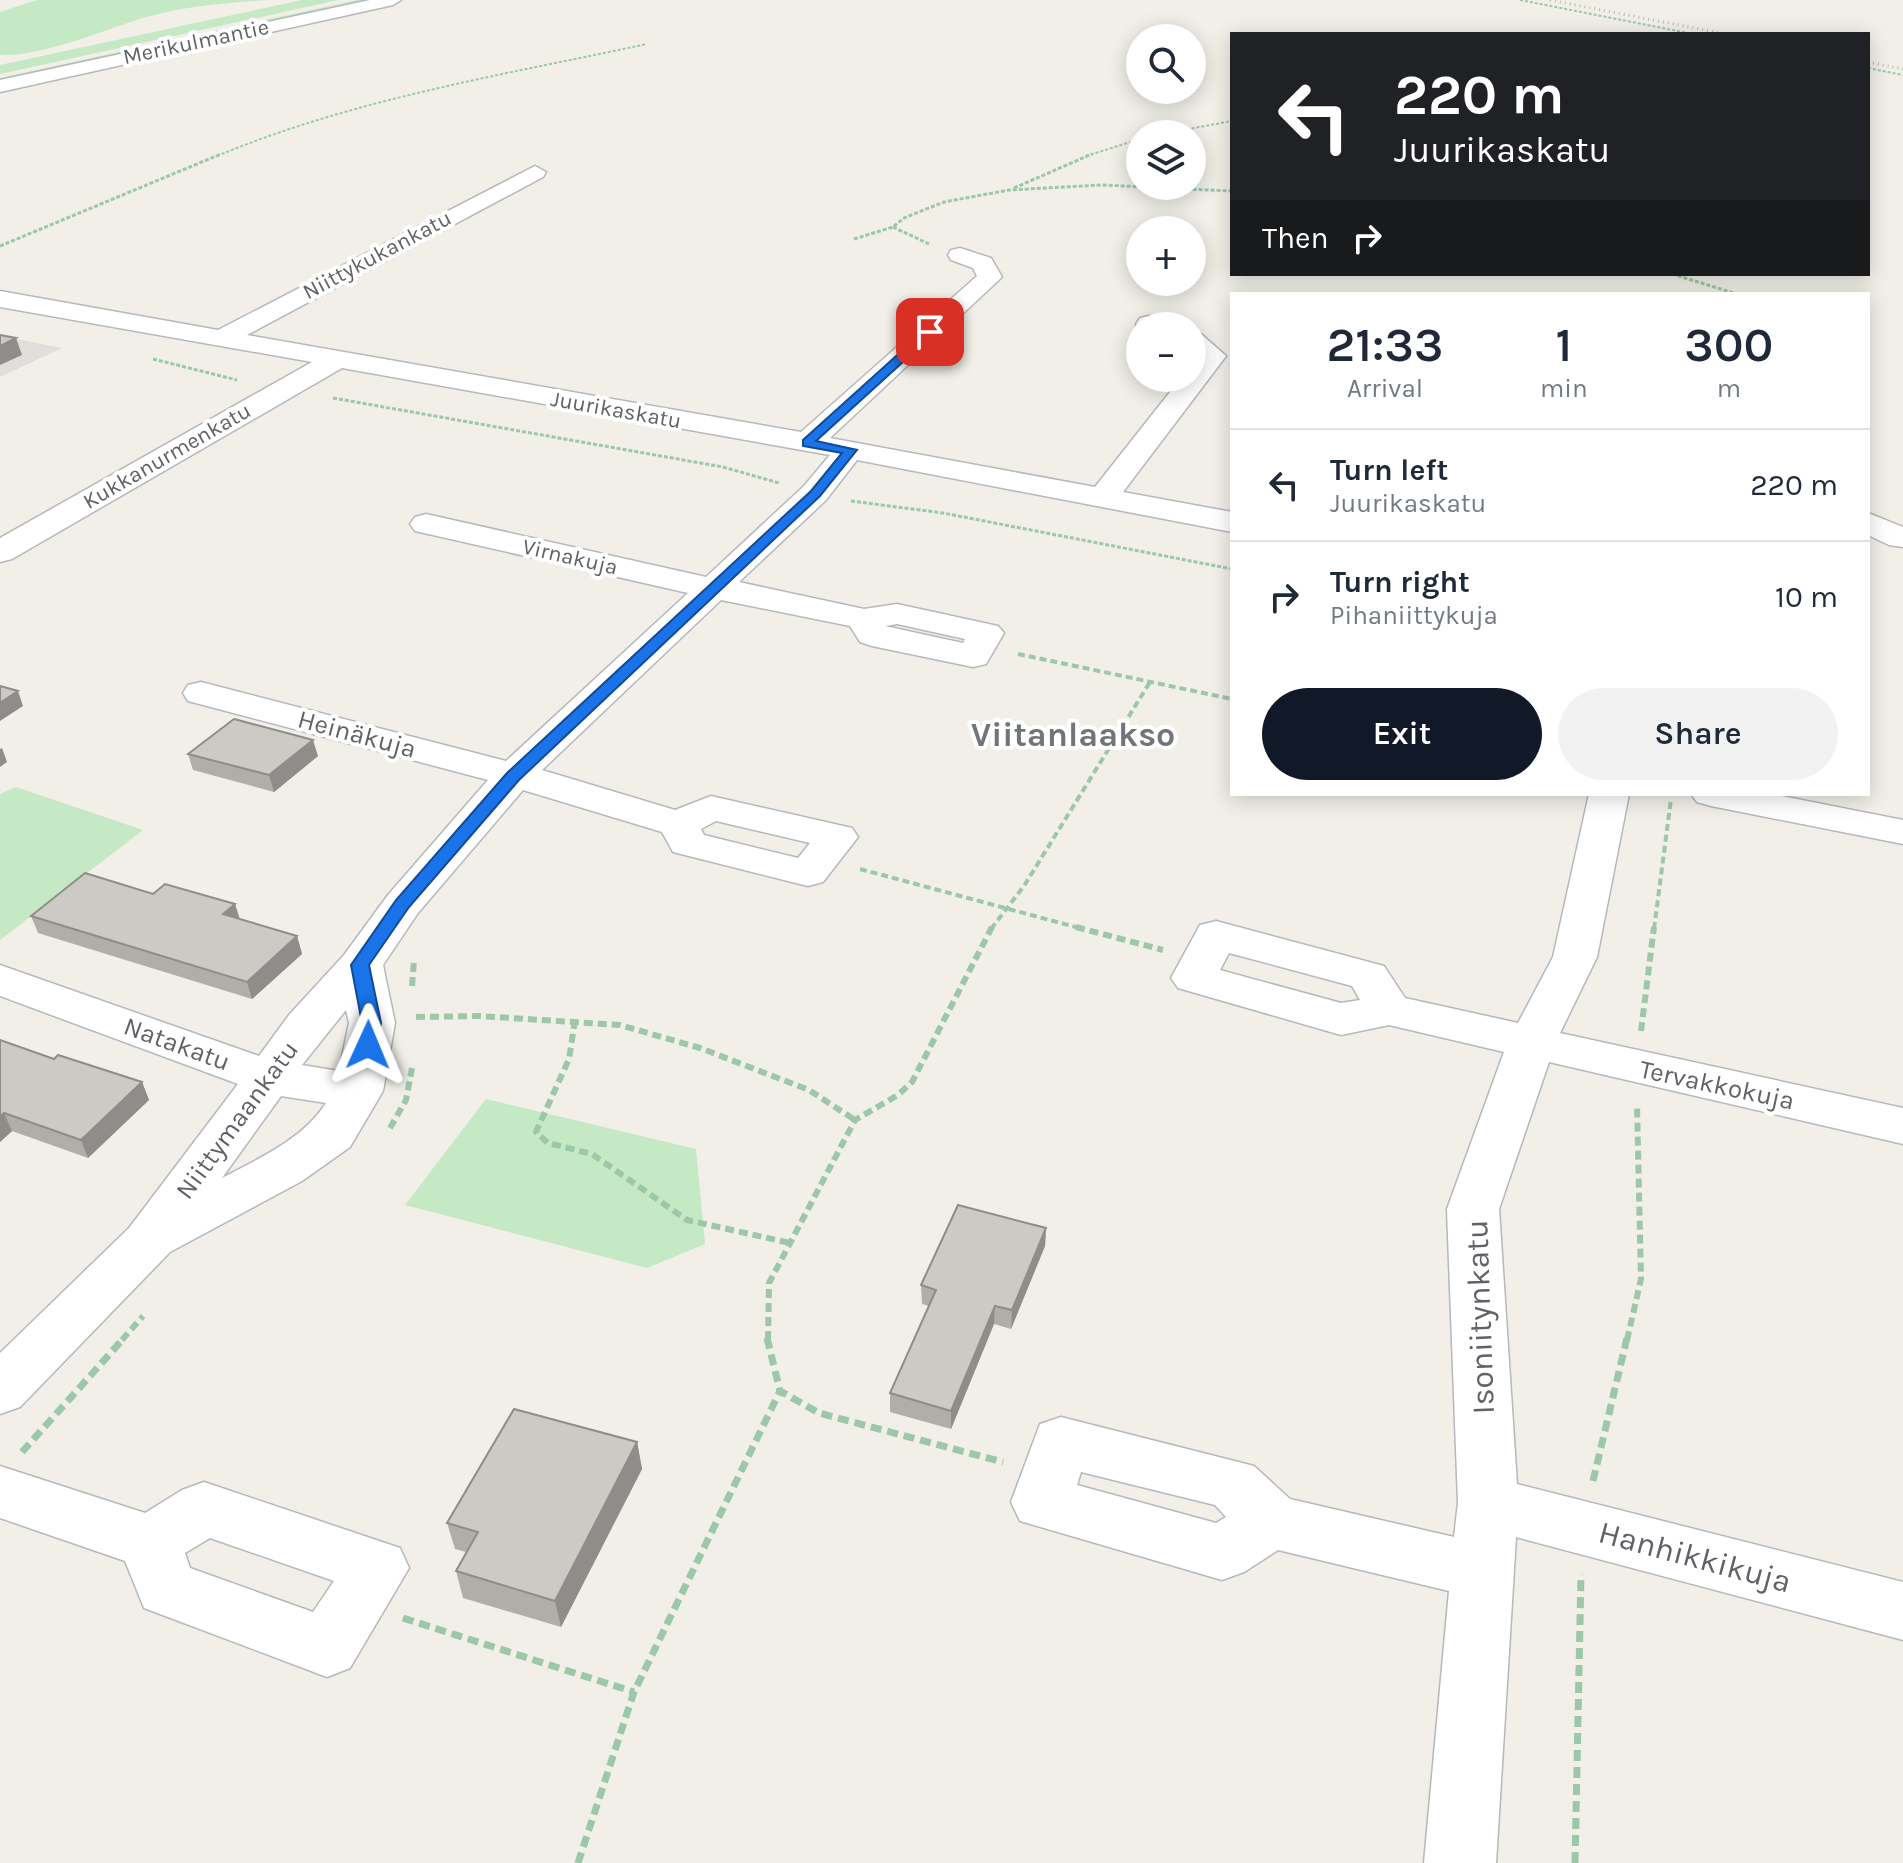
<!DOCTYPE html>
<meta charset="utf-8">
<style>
:root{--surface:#fff;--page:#f2f2f3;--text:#1f2937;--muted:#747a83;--line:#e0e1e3;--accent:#111827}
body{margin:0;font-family:Karla,sans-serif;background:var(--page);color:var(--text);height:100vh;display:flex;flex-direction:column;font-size:30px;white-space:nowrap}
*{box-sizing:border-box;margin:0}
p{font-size:26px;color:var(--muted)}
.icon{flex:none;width:44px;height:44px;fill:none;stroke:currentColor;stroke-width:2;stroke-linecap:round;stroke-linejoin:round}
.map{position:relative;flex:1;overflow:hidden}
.side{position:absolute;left:1230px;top:292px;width:640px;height:504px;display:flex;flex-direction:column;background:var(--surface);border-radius:0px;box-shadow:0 4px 20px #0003}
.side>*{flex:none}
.banner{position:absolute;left:1230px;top:32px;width:640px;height:244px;border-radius:0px;box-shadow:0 4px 20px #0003;background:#202124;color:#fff;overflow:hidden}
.tools{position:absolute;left:1126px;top:24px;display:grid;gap:16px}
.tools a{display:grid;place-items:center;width:80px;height:80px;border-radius:50%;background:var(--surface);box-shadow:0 4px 20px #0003;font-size:40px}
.pin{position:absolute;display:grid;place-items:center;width:68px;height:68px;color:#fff;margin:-34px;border-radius:16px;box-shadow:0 4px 12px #0006}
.me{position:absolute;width:88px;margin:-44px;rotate:1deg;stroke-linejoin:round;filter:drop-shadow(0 0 6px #0008)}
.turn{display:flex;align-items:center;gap:28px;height:168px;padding:0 32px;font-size:36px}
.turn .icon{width:104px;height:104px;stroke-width:2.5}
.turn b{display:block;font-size:56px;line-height:68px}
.then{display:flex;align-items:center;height:76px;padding:0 32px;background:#0003;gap:16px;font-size:30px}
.eta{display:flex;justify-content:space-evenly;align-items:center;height:136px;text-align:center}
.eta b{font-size:48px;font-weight:600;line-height:56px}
.button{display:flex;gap:16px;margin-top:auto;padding:16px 32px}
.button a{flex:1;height:92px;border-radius:48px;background:var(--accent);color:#fff;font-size:32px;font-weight:600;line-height:92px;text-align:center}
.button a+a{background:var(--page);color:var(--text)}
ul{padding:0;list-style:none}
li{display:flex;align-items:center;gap:24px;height:112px;padding:0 32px;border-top:2px solid var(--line)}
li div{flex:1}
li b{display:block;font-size:30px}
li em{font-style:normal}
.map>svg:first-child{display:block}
</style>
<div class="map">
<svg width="1903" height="1863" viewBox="0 0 1903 1863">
<rect width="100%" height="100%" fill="#f1efe8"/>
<path fill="#e0deda" d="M0,336l62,12 -62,29z"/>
<g fill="#c5e8c5">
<path d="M37,0h230c-39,3 -79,6 -117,16 -43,12 -106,41 -150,39v-43z"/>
<path d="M302,0h36l-338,74v-9z"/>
<path d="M357,0h28l-385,84v-6z"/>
<path d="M16,787l127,43 -143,110v-146z"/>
<path d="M486,1099l210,50 9,95 -58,24 -242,-63z"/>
</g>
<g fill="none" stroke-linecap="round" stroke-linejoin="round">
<defs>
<g id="minor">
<path d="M370,0h31l-8,5 -393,87v-12z"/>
<path d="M535,166l11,6 -3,5 -296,158 554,97 176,-156 -4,-8 -22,-8 -3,-5 3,-5 9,-2 31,10 11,19 -172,161 265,49 86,-109h11v-15l5,-6 -5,-4v-21l9,2 25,22 -103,136 109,20v20l-375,-72 -31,40 -87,82 125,27 33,-5 101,22 6,7 -18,31 -13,3 -101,-21 -12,-4 -10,-16 -129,-26 -179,170 133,40 36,-14 141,32 6,9 -35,45 -15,4 -135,-34 -11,-20 -139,-42 -105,123 -35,52 12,58 -12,68 -33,56 -48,34 -132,71 -150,155 -20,7v-61l129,-125 109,-144 -238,-88v-31l259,91 30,-41 55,-60 44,-60 100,-115 -300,-79 -5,-8 5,-8 13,-3 305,79 182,-168 -273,-62 -5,-7 5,-7 11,-3 280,63 98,-91 26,-31 -488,-87 -330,191 -12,3v-24l312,-176 -312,-55v-16l218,39zM897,624l68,15 -2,4 -78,-17zM716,821l94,22 -12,15 -94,-23 -3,-6zM346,1010l3,13 -10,48 -37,-6zM281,1096l45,7c-23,36 -66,55 -104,75z"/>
<path d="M1149,316l15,4 4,6h-28v4l-4,-6 4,-6z"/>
<path d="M1868,513l35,14v20l-14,-2 -21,-10z"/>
<path d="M1589,794h40l-32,163 -37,76 343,75v36l-354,-82 -50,147 18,275 386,98v58l-387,-103 -20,326h-72l25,-272 -171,-41 -34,22 -22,8 -202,-59 -9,-19 29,-78 21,-7 193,49 36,33 164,38 4,-34 -11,-294 57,-157 -115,-27 -48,10 -163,-47 -7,-10 29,-53 16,-4 168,45 21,32 113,25 35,-66zM1229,953l123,33 8,14 -19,3 -121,-33zM1081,1472l134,33 11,12 -10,6 -139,-38z"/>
<path d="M1691,794h81l131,26v24l-192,-38 -14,-4z"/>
<path d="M0,1466l145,47 37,-23 22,-8 196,66 9,20 -59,100 -23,9 -183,-69 -19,-47 -125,-43zM210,1538l124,43 -21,31 -123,-44 -5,-15z"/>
</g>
</defs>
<use href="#minor" stroke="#b5b8bc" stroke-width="3"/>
<g stroke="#9cc7a9" stroke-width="2" stroke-dasharray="3 2" stroke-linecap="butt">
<path d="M1520,0l173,34"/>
<path d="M1868,68l35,7"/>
<path d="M1162,134l70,-13"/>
<path d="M217,156c137,-57 285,-81 430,-112"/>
<path d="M1086,156l54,-17"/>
</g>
<g stroke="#9cc7a9" stroke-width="3" stroke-dasharray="4 2" stroke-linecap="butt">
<path d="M1014,188l78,-34"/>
<path d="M893,227l36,17"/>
<path d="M854,239l39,-12 11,-9 40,-16 65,-12 92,-5 131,6"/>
<path d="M0,246l221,-92"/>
<path d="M1672,274l65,20"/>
<path d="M153,359l84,21"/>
<path d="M333,398l390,69 56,16"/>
<path d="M851,501l92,12 289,56"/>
</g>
<g stroke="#9cc7a9" stroke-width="4" stroke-dasharray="7 4" stroke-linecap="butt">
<path d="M1018,654l214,45"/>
<path d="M860,869l223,60"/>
<path d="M991,929l33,-43 126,-204"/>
<path d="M1654,929l17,-130"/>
</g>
<g stroke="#9cc7a9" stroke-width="6" stroke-dasharray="9 5" stroke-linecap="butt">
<path d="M1076,927l87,23"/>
<path d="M412,986l2,-26"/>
<path d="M416,1017l64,-1 140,9 80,23 109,42 46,30"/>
<path d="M575,1020l-6,39 -33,73 12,11 44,11 95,66 103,23"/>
<path d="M1641,1031l13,-104"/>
<path d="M390,1128l16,-28 6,-32"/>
<path d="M122,1340l21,-24"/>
<path d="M768,1340l1,-57 86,-163 43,-25 14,-13 80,-155"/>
<path d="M1627,1340l14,-61 -4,-174"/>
</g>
<g stroke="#9cc7a9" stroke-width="7" stroke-dasharray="11 6" stroke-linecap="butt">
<path d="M767,1338l13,53 39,22 184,49"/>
<path d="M22,1452l102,-114"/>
<path d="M1593,1481l34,-143"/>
<path d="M403,1618l231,74"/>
<path d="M578,1863l56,-171 146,-301"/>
<path d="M1575,1863l6,-289"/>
</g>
<use href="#minor" fill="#fff" fill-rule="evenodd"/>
<g stroke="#b6b7b8" stroke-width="3" stroke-dasharray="1 4" stroke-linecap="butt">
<path d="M1550,0l175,34"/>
<path d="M1868,62l35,7"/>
</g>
</g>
<g fill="#afaea9">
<path d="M188,754l130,2 -44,36 -81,-22z"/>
<path d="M153,894l82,10 5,15 57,17 5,18 -50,45 -214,-66 -7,-17z"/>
<path d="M0,1040l54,19 88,23 7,18 -61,58 -76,-27 -12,11z"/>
<path d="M1046,1228l-1,18 -34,83 -17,-5 -43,105 -61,-17v-19l39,-87 -7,-2 -1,-19z"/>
<path d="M637,1442l5,27 -81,158 -98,-29 -7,-27 10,-19 -11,-3 -8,-26z"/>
</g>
<g fill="#8f8d8a">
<path d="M16,338l6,17 -22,10v-19z"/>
<path d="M18,691l5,15 -23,15v-18z"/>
<path d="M313,740l5,16 -44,36 -5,-17z"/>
<path d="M2,748l5,14 -7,5v-18z"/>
<path d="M235,904l5,17 -17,-7z"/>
<path d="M297,936l5,18 -50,45 -5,-17z"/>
<path d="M142,1082l7,18 -61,58 -7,-18z"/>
<path d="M4,1113l8,18 -12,11v-25z"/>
<path d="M1046,1228l-1,18 -34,83 1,-19z"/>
<path d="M995,1306l-1,18 -43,105v-18z"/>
<path d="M637,1442l5,27 -81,158 -6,-26z"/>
</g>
<g fill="#cccac5" stroke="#8f8d8a" stroke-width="2">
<path d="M0,335l16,3 -16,8z"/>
<path d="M0,686l18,5 -18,12z"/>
<path d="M234,719l79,21 -44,35 -81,-21z"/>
<path d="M85,873l68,21 12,-10 70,20 -12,10 74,22 -50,46 -216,-66z"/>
<path d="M0,1040l54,19 4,-4 84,27 -61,58 -77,-27 -4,4z"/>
<path d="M958,1205l88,23 -34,82 -17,-4 -44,105 -61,-18 46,-103 -15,-5z"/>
<path d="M514,1409l123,33 -82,159 -99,-30 22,-39 -31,-9z"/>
</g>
<path fill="#1a73e8" stroke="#114b97" stroke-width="2" d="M926,329l10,3 -120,109 41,9 -37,46 -301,284 -110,127 -40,58 12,58 -6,27h-14l-3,-5 4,-22 -11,-58 45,-65 111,-127 304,-282 31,-38 -39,-7v-6z"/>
<g text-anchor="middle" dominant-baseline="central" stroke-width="8" stroke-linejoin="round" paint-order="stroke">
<g font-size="22" fill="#5f6368" stroke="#fff">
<text transform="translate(196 42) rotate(-12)">Merikulmantie</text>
<text transform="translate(377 255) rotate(-28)">Niittykukankatu</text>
<text transform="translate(616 410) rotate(10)">Juurikaskatu</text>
<text transform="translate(167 456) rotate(-30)">Kukkanurmenkatu</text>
<text transform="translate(570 557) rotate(13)">Virnakuja</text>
</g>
<g font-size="26" fill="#5f6368" stroke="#fff">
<text transform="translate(357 734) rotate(15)">Heinäkuja</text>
<text transform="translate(177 1044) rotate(20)">Natakatu</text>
<text transform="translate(1717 1085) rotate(12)">Tervakkokuja</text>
<text transform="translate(237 1120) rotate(-54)">Niittymaankatu</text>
</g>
<g font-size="32" fill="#5f6368" stroke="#fff">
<text transform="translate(1480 1317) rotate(-92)">Isoniitynkatu</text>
<text transform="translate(1695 1557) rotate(15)">Hanhikkikuja</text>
</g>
<g font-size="34" font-weight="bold" fill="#70757a" stroke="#fff">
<text x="1073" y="735">Viitanlaakso</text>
</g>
</g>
</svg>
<div class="tools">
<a><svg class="icon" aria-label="search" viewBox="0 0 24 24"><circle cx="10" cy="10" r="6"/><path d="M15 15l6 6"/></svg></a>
<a><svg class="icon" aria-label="layers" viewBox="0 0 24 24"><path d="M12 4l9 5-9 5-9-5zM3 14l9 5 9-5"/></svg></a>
<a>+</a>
<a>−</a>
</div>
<div class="pin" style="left:930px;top:332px;background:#d93025"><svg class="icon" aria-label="arrive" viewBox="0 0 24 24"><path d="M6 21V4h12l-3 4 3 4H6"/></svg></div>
<svg class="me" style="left:368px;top:1045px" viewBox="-20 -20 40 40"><path d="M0-17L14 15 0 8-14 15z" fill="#1a73e8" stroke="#fff" stroke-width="4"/></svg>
<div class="banner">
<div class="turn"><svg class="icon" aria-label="left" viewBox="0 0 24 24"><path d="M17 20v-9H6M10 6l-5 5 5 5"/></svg><div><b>220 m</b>Juurikaskatu</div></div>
<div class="then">Then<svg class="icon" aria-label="right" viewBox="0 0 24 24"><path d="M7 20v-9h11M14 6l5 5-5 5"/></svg></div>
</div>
<section class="side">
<div class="eta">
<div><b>21:33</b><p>Arrival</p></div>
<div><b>1</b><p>min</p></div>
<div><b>300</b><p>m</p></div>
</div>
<ul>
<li><svg class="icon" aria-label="left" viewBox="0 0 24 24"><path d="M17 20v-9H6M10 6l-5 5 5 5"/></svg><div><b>Turn left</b><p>Juurikaskatu</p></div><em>220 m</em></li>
<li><svg class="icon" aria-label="right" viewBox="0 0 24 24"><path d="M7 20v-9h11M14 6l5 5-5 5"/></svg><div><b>Turn right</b><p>Pihaniittykuja</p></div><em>10 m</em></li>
</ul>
<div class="button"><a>Exit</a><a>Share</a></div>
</section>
</div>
